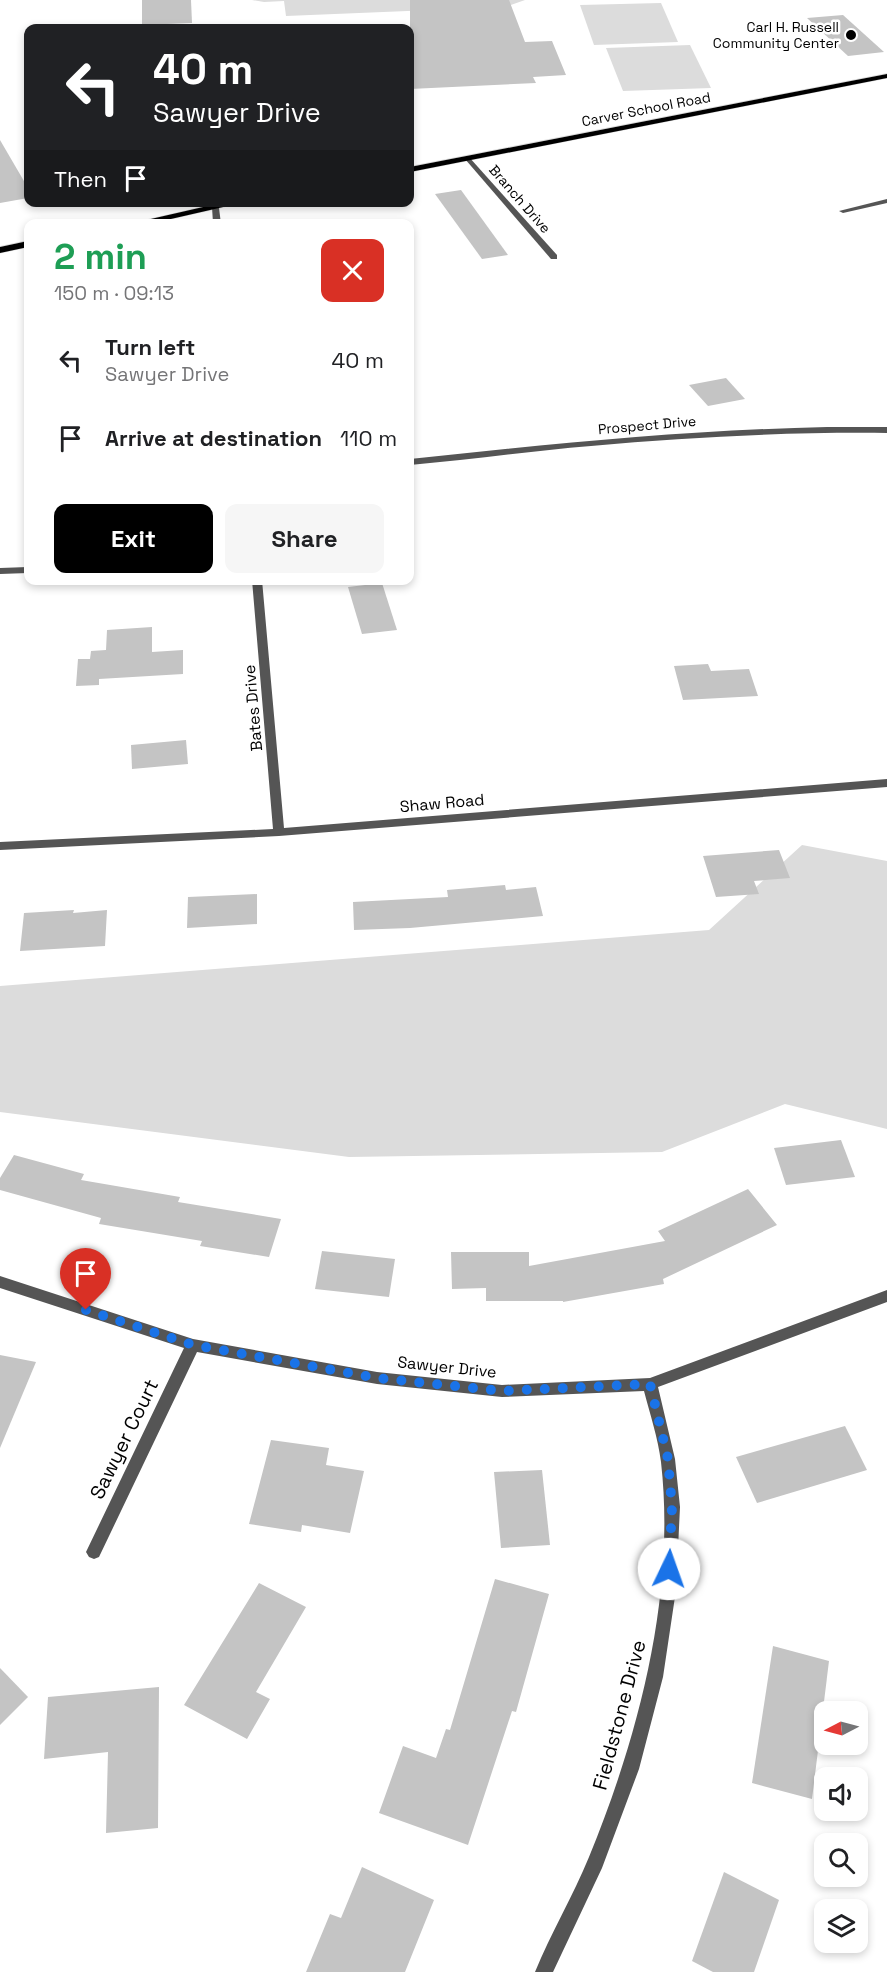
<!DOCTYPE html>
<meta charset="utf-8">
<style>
:root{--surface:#fff;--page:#f6f6f6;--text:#202124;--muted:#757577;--accent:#000}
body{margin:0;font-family:"Space Grotesk",sans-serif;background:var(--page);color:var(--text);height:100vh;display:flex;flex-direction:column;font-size:22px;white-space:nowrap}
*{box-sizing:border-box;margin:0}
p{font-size:20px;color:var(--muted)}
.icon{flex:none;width:33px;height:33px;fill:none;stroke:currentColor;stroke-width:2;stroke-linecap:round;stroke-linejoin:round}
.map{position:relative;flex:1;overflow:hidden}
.details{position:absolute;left:24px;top:219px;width:390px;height:366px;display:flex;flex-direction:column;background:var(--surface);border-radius:12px;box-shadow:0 3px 9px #0003}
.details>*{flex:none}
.banner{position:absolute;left:24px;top:24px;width:390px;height:183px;border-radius:12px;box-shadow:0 3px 9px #0003;background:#202124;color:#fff;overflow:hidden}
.needle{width:39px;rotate:264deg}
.buttons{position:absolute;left:814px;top:1701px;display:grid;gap:12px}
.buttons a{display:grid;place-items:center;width:54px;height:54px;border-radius:12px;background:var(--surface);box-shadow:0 3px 9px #0003;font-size:30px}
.pin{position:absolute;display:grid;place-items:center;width:51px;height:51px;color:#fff;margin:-62px -26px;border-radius:50% 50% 50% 0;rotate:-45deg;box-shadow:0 0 6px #0007}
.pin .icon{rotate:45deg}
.me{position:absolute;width:66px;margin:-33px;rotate:3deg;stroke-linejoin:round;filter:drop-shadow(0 0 4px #0008)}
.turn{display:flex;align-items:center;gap:21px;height:126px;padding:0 30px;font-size:27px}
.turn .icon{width:78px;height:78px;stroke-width:2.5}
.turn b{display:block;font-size:42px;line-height:51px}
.then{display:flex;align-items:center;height:57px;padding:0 30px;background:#0003;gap:12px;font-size:22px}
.round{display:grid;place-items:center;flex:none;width:63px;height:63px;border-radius:12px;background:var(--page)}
.overview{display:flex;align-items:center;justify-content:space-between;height:102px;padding:0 30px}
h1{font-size:36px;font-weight:700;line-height:45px;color:#1e9e55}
.primary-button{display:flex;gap:12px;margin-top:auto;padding:12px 30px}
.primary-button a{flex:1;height:69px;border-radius:12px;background:var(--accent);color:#fff;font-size:24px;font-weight:700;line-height:69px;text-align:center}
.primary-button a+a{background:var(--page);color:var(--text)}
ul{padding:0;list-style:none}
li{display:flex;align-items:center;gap:18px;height:78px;padding:0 30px}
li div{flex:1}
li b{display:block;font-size:22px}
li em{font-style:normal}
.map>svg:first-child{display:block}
</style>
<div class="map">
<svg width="887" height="1972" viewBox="0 0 887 1972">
<rect width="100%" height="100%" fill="#fff"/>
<g fill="#dcdcdc">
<path d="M252,0h273l-20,7 -219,9 -2,-15 -20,1z"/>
<path d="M661,3l17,39 -84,3 -14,-40z"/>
<path d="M690,45l21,43 -88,3 -17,-43z"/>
<path d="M802,845l85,16v268l-102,-25 -123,48 -313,5 -349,-45v-126l709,-56z"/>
</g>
<g fill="#c4c4c4">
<path d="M142,0h49l1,23 -50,2z"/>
<path d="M410,0h99l16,42 27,-1 14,34 -33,2 3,6 -126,6z"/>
<path d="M843,15l41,37 -36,4 -41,-38z"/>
<path d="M0,140l28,48v10l-28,5z"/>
<path d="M461,190l47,65 -26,4 -47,-65z"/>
<path d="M726,378l19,21 -37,7 -19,-21z"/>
<path d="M382,583l15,47 -35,4 -14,-47z"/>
<path d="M152,627v25l31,-2v24l-84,5v6l-23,1 2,-27h12l1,-8 15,-1 1,-20z"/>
<path d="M708,664l3,7 38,-2 9,27 -75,4 -9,-34z"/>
<path d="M186,740l2,24 -56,5 -1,-24z"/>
<path d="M779,850l11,28 -36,3 5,13 -43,3 -13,-41z"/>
<path d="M505,885l1,5 30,-3 7,29 -133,12 -56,2 -1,-28 95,-5 -1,-7z"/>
<path d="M257,894v30l-70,4 1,-31z"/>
<path d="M74,910l-1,3 34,-3 -2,36 -85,5 4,-38z"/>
<path d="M841,1140l14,37 -69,8 -12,-37z"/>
<path d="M14,1155l70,19 -3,6 99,17 -2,5 103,17 -12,38 -69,-11 2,-5 -103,-17 2,-6 -101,-28v-12z"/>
<path d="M748,1189l29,36 -114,54 1,5 -101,18v-1h-77v-13l-34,1 -1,-37h78v14l136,-25 -7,-10z"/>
<path d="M322,1251l73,8 -6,38 -74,-8z"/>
<path d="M0,1355l36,7 -36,86z"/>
<path d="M845,1426l22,44 -110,33 -21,-46z"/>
<path d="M271,1440l58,8 -3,17 38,6 -14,62 -48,-8 -1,7 -52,-8z"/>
<path d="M542,1470l8,75 -49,3 -7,-76z"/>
<path d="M495,1579l54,15 -33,118 -4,-1 -44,134 -89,-32 24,-67 33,12 10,-29 4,1z"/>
<path d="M259,1583l47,24 -50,85 14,7 -23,40 -63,-34z"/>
<path d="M773,1646l56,15 -17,138 -60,-16z"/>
<path d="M0,1668l28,29 -28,28z"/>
<path d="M159,1687l-1,141 -52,5 2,-81 -64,7 4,-62z"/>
<path d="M362,1867l72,33 -29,72h-99l24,-58 11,4z"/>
<path d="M724,1872l55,28 -25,72h-41l-21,-11z"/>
</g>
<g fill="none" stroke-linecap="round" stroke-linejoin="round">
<defs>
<g id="primary">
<path d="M887,74v4l-477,94v-5z"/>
<path d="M225,202h20l-96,22h-20z"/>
<path d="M28,241v6l-28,6v-6z"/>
</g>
</defs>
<use href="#primary" stroke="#dbdbdb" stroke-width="1"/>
<g fill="#555" fill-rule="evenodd">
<path d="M465,157h4l88,98v4h-6l-86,-100z"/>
<path d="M887,199v4l-44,10 -4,-2z"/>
<path d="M212,206l7,2 2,16h-8z"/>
<path d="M827,427h60v6c-99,-1 -197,4 -296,13 -61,5 -121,14 -181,19v-6c139,-15 277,-29 417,-32z"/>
<path d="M28,567v6l-28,1v-6z"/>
<path d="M252,580h10l22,248 603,-49v8l-608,49 -279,14v-8l273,-13z"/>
<path d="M0,1276l193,63 184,33 125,13 148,-7 237,-88v12l-229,85 17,72 5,48 -4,83 -13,87 -24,92 -37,99 -49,104h-18c16,-39 38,-76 54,-115 50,-122 87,-263 72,-395 -3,-24 -11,-48 -17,-71l-142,6 -125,-13 -180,-32 -98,205 -5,2 -5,-2 -3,-5 98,-204 -184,-60z"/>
</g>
<use href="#primary" fill="#000" fill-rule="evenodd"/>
</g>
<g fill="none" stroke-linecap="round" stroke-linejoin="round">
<path stroke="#1a73e8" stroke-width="10" stroke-dasharray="0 18" d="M86,1310l107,35 184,33 125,13 148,-7 18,75 4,48 -3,62"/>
</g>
<circle fill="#000" stroke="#fff" stroke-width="2" cx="851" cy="35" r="6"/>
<g text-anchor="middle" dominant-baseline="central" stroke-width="5" stroke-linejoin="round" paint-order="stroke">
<g font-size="14" fill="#000" stroke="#fff" text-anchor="end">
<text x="839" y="27">Carl H. Russell<tspan x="839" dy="16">Community Center</tspan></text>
</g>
<g font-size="14" fill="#000" stroke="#fff">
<text transform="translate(646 109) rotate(-11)">Carver School Road</text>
<text transform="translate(520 199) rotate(49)">Branch Drive</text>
<text transform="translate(647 425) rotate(-5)">Prospect Drive</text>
</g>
<g font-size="16" fill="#000" stroke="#fff">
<text transform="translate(253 708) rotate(-95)">Bates Drive</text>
<text transform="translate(442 803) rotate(-5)">Shaw Road</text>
<text transform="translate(447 1367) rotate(6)">Sawyer Drive</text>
</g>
<g font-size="20" fill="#000" stroke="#fff">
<text transform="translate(124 1439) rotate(-64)">Sawyer Court</text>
<text transform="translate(619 1715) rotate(-75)">Fieldstone Drive</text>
</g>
</g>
</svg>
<div class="buttons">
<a><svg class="needle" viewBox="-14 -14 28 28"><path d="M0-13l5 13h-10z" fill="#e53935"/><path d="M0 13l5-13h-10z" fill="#757577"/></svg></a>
<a><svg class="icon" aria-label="sound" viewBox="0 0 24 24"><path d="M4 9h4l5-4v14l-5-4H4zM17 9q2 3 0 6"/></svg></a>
<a><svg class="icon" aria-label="search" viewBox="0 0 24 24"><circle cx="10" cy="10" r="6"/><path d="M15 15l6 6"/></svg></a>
<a><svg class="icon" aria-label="layers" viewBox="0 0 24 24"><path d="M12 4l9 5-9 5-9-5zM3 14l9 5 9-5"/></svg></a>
</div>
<div class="pin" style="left:86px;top:1310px;background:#d93025"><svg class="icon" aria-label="arrive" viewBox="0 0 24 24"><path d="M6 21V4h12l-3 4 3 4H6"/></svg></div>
<svg class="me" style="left:669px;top:1569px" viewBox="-20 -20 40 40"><circle r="19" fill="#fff"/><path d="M0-13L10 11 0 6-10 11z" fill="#1a73e8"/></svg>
<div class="banner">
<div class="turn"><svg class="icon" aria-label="left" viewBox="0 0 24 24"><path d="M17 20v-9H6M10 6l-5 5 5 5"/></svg><div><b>40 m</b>Sawyer Drive</div></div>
<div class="then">Then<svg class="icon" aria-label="arrive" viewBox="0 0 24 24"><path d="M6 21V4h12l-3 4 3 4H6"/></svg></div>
</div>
<section class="details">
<div class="overview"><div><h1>2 min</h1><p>150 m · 09:13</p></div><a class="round" style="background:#d93025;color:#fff"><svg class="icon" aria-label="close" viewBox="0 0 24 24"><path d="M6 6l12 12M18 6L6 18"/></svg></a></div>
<ul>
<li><svg class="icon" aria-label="left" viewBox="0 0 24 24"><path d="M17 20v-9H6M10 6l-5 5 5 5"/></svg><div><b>Turn left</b><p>Sawyer Drive</p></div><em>40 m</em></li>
<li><svg class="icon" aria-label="arrive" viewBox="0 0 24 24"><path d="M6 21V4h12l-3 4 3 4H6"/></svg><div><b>Arrive at destination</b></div><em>110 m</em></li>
</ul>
<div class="primary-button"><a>Exit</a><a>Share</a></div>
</section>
</div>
